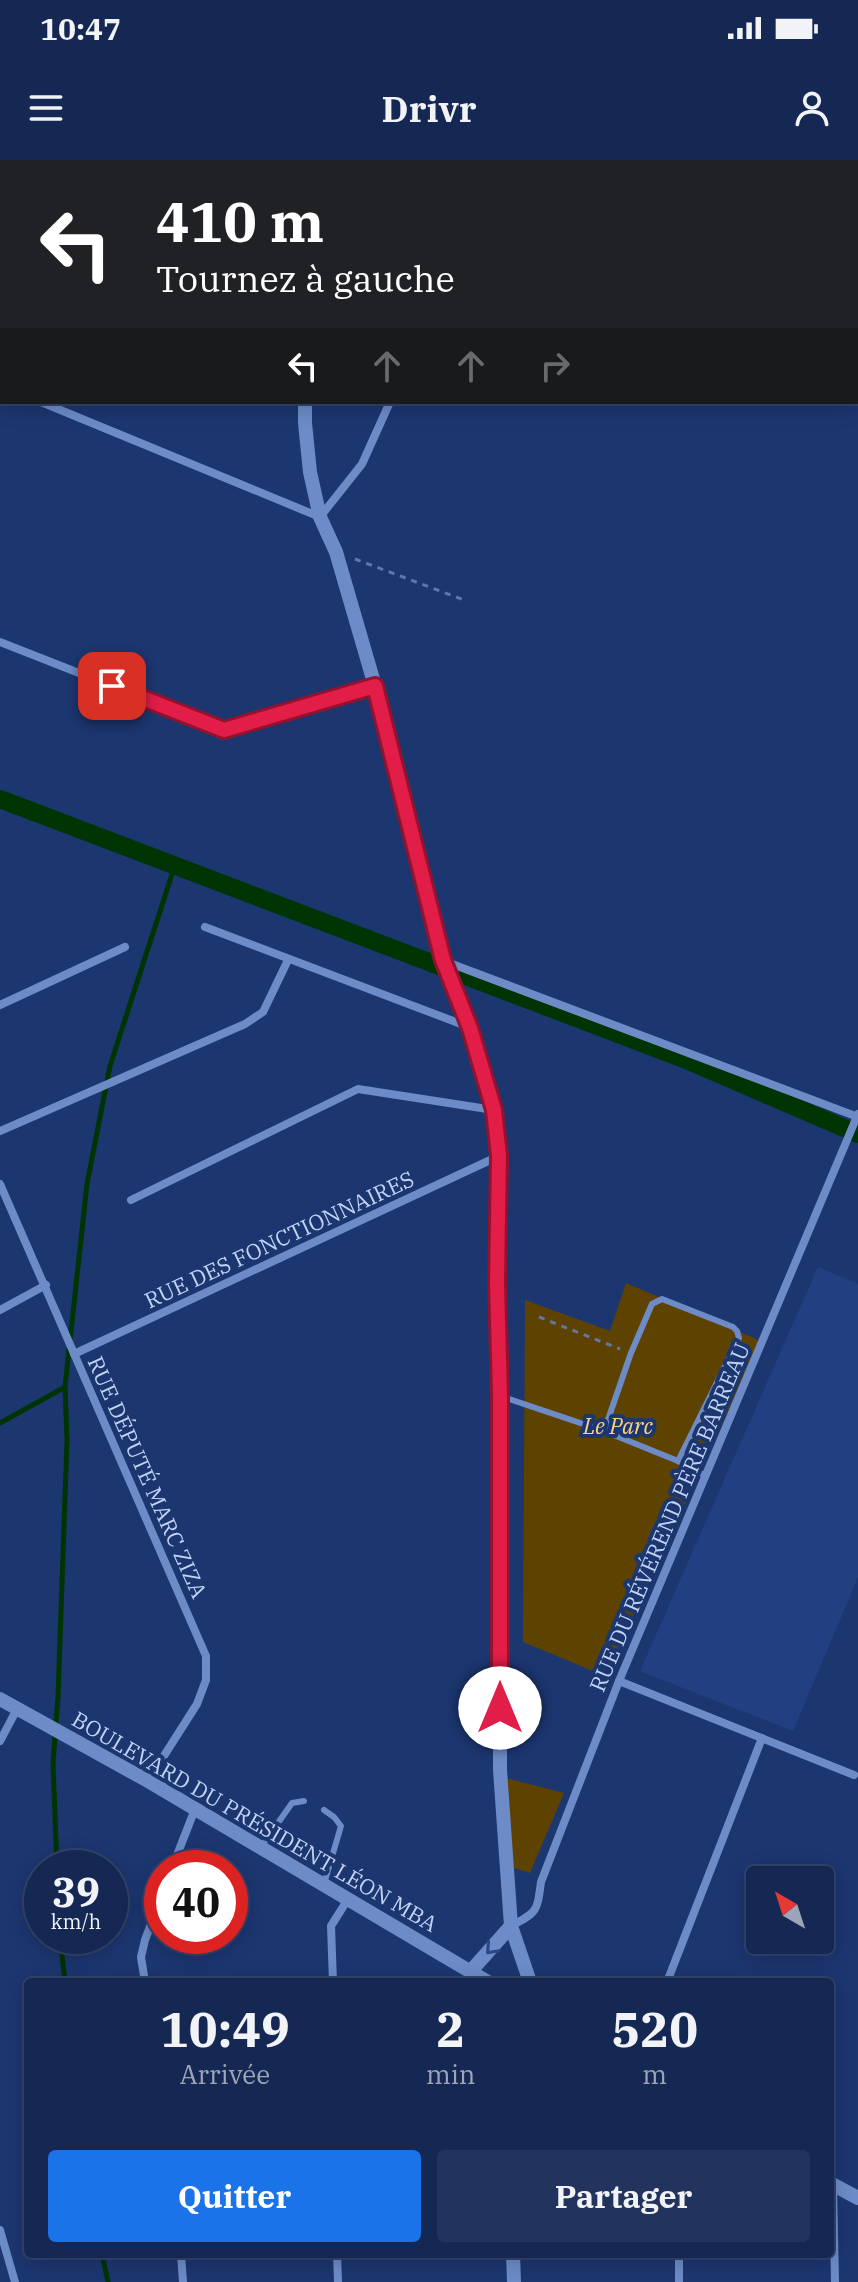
<!DOCTYPE html>
<html lang="fr">
<meta charset="utf-8">
<style>
:root{--surface:#152854;--page:#22345e;--text:#f1f3f6;--muted:#9da6b8;--line:#34446b;--accent:#1a73e8}
body{margin:0;font-family:"IBM Plex Serif",serif;background:var(--page);color:var(--text);height:100vh;display:flex;flex-direction:column;font-size:30px;white-space:nowrap}
*{box-sizing:border-box;margin:0}
p{font-size:26px;color:var(--muted)}
.icon{flex:none;width:44px;height:44px;fill:none;stroke:currentColor;stroke-width:2;stroke-linecap:round;stroke-linejoin:round}
.map{position:relative;flex:1;overflow:hidden}
.sheet{position:absolute;left:24px;top:1818px;width:810px;height:280px;display:flex;flex-direction:column;background:var(--surface);border-radius:8px;box-shadow:0 4px 20px #0003,0 0 0 2px var(--line)}
.sheet>*{flex:none}
.hud{position:absolute;left:0px;top:0px;width:858px;height:244px;box-shadow:0 4px 20px #0003,0 0 0 2px var(--line);background:#202124;color:#fff;overflow:hidden}
.needle{width:52px;rotate:321deg}
.tools{position:absolute;left:746px;top:1706px;display:grid;gap:16px}
.tools a{display:grid;place-items:center;width:88px;height:88px;border-radius:8px;background:var(--surface);box-shadow:0 4px 20px #0003,0 0 0 2px var(--line);font-size:40px}
.speed{position:absolute;left:24px;top:1690px;display:flex;gap:16px;font-size:40px;font-weight:700;text-align:center}
.speed>*{display:grid;place-content:center;width:104px;height:104px;border-radius:50%;background:var(--surface);box-shadow:0 4px 20px #0003,0 0 0 2px var(--line);line-height:1}
.speed small{font-size:20px;font-weight:400}
.speed .limit{border:12px solid #d22;background:#fff;color:#111}
.pin{position:absolute;display:grid;place-items:center;width:68px;height:68px;color:#fff;margin:-34px;border-radius:16px;box-shadow:0 4px 12px #0006}
.me{position:absolute;width:88px;margin:-44px;rotate:0deg;stroke-linejoin:round;filter:drop-shadow(0 0 6px #0008)}
.turn{display:flex;align-items:center;gap:28px;height:168px;padding:0 24px;font-size:36px}
.turn .icon{width:104px;height:104px;stroke-width:2.5}
.turn b{display:block;font-size:56px;line-height:68px}
.lanes{display:flex;align-items:center;height:76px;padding:0 24px;background:#0003;justify-content:center;gap:40px;direction:ltr}
.lanes .off{opacity:.35}
.eta{display:flex;justify-content:space-evenly;align-items:center;height:136px;text-align:center}
.eta b{font-size:48px;font-weight:700;line-height:56px}
.primary-button{display:flex;gap:16px;margin-top:auto;padding:16px 24px}
.primary-button a{flex:1;height:92px;border-radius:8px;background:var(--accent);color:#fff;font-size:32px;font-weight:700;line-height:92px;text-align:center}
.primary-button a+a{background:var(--page);color:var(--text)}
.status{display:flex;justify-content:space-between;align-items:center;height:56px;padding:0 40px;background:var(--surface);direction:ltr}
.status svg{height:22px;fill:currentColor}
header{display:flex;justify-content:space-between;align-items:center;height:104px;padding:0 24px;background:var(--surface);font-size:36px;font-weight:700}
.map>svg:first-child{display:block}
</style>
<div class="status"><b>10:47</b><svg viewBox="0 0 49 12"><path d="M0 12V9h3v3zM5 12V6h3v6zM10 12V3h3v9zM15 12V0h3v12zM26 1h20v11H26zM47 4h2v5h-2z"/></svg></div>
<header><svg class="icon" aria-label="menu" viewBox="0 0 24 24"><path d="M4 6h16M4 12h16M4 18h16"/></svg>Drivr<svg class="icon" aria-label="person" viewBox="0 0 24 24"><circle cx="12" cy="8" r="4"/><path d="M4 21q1-7 8-7t8 7"/></svg></header>
<div class="map">
<svg width="858" height="2122" viewBox="0 0 858 2122">
<rect width="100%" height="100%" fill="#1c3670"/>
<path fill="#224081" d="M818,1107l40,17v293l-65,154 -153,-60z"/>
<g fill="#5e4300">
<path d="M626,1123l135,58 -156,335 -82,-34 2,-342 85,31z"/>
<path d="M506,1618l58,15 -34,80 -23,-7z"/>
</g>
<g fill="none" stroke-linecap="round" stroke-linejoin="round">
<g stroke="#003403" stroke-width="5">
<path d="M0,1263l65,-36 22,-203 23,-118 65,-201"/>
<path d="M57,1708l-4,-105 5,-66 9,-257 -2,-53"/>
<path d="M60,1776l5,46"/>
<path d="M102,2094l6,28"/>
</g>
<path stroke="#003403" stroke-width="18" d="M0,639l684,260 174,75"/>
<g stroke="#6077a8" stroke-width="3" stroke-dasharray="6 6" stroke-linecap="butt">
<path d="M355,399l109,41"/>
<path d="M539,1157l81,32"/>
</g>
<g stroke="#6c8bc7" stroke-width="6">
<path d="M500,1236l104,35 74,30 26,14"/>
<path d="M604,1271l27,-78 21,-49 10,-5 71,28 4,4 2,7 -61,123"/>
<path d="M324,1650l10,7 7,9 -17,58"/>
<path d="M261,1687l31,-44 12,-2"/>
</g>
<g stroke="#6c8bc7" stroke-width="8">
<path d="M72,0l5,2"/>
<path d="M792,0l4,2"/>
<path d="M499,2l1,-2"/>
<path d="M856,27h2"/>
<path d="M0,225l2,1"/>
<path d="M41,242l279,115 42,-53 28,-62"/>
<path d="M0,482l224,88 151,-44"/>
<path d="M205,767l264,100"/>
<path d="M444,801l414,156"/>
<path d="M0,845l125,-58"/>
<path d="M0,971l245,-107 18,-12 25,-52"/>
<path d="M0,1024l206,472v24l-9,24 -49,77"/>
<path d="M131,1040l227,-111 136,21"/>
<path d="M0,1150l46,-25"/>
<path d="M74,1194l425,-198"/>
<path d="M619,1521l235,94"/>
<path d="M0,1581l17,-32"/>
<path d="M172,1708l23,-59"/>
<path d="M511,1766c27,-14 26,-15 30,-44l78,-201 239,-567"/>
<path d="M145,1822l-4,-25 4,-17 17,-45"/>
<path d="M333,1822l-2,-56 17,-27"/>
<path d="M667,1822l95,-244"/>
<path d="M833,2024l2,98"/>
<path d="M0,2070l15,52"/>
<path d="M181,2094l2,28"/>
<path d="M337,2094l1,28"/>
<path d="M679,2094v28"/>
</g>
<g stroke="#6c8bc7" stroke-width="14">
<path d="M309,2v-2"/>
<path d="M305,242v21l5,49 10,45 16,35 39,134 68,274 27,68 24,82 5,46 -2,127 3,113v374l11,156 19,56"/>
<path d="M0,1539l148,82 340,201"/>
<path d="M470,1812l41,-46"/>
<path d="M830,2023l28,15"/>
<path d="M513,2094l1,28"/>
</g>
</g>
<defs><path id="oneway-chevron" d="M-2-3.5L2.5 0L-2 3.5" fill="none" stroke-width="1.6" stroke-linecap="round" stroke-linejoin="round" transform="scale(2)"/></defs>
<use stroke="#2c4781" href="#oneway-chevron" transform="translate(491 1789) rotate(132)"/>
<g fill="none" stroke-linecap="round" stroke-linejoin="round">
<defs>
<path id="route" d="M112,526l112,44 151,-44 68,274 27,68 24,82 5,46 -2,127 3,113v312"/>
</defs>
<use href="#route" stroke="#92132f" stroke-width="20"/>
<use href="#route" stroke="#e11d48" stroke-width="14"/>
</g>
<g text-anchor="middle" dominant-baseline="central" stroke-width="8" stroke-linejoin="round" paint-order="stroke">
<g font-size="22" fill="#c1d3f7" stroke="#1c3670">
<text transform="translate(279 1079) rotate(-25)">RUE DES FONCTIONNAIRES</text>
<text transform="translate(148 1317) rotate(66)">RUE DÉPUTÉ MARC ZIZA</text>
<text transform="translate(669 1357) rotate(-67)">RUE DU RÉVÉREND PÈRE BARREAU</text>
<text transform="translate(255 1661) rotate(30)">BOULEVARD DU PRÉSIDENT LÉON MBA</text>
</g>
<g font-size="22" font-style="italic" fill="#fcd380" stroke="#1c3670">
<text x="618" y="1265">Le Parc</text>
</g>
</g>
</svg>
<div class="tools">
<a><svg class="needle" viewBox="-14 -14 28 28"><path d="M0-13l5 13h-10z" fill="#e53935"/><path d="M0 13l5-13h-10z" fill="#9da6b8"/></svg></a>
</div>
<div class="speed"><div>39<small>km/h</small></div><div class="limit">40</div></div>
<div class="pin" style="left:112px;top:526px;background:#d93025"><svg class="icon" aria-label="arrive" viewBox="0 0 24 24"><path d="M6 21V4h12l-3 4 3 4H6"/></svg></div>
<svg class="me" style="left:500px;top:1548px" viewBox="-20 -20 40 40"><circle r="19" fill="#fff"/><path d="M0-13L10 11 0 6-10 11z" fill="#e11d48"/></svg>
<div class="hud">
<div class="turn"><svg class="icon" aria-label="left" viewBox="0 0 24 24"><path d="M17 20v-9H6M10 6l-5 5 5 5"/></svg><div><b>410 m</b>Tournez à gauche</div></div>
<div class="lanes"><svg class="icon" aria-label="left" viewBox="0 0 24 24"><path d="M17 20v-9H6M10 6l-5 5 5 5"/></svg><svg class="icon off" aria-label="ahead" viewBox="0 0 24 24"><path d="M12 20V5M6 11l6-6 6 6"/></svg><svg class="icon off" aria-label="ahead" viewBox="0 0 24 24"><path d="M12 20V5M6 11l6-6 6 6"/></svg><svg class="icon off" aria-label="right" viewBox="0 0 24 24"><path d="M7 20v-9h11M14 6l5 5-5 5"/></svg></div>
</div>
<section class="sheet">
<div class="eta">
<div><b>10:49</b><p>Arrivée</p></div>
<div><b>2</b><p>min</p></div>
<div><b>520</b><p>m</p></div>
</div>
<div class="primary-button"><a>Quitter</a><a>Partager</a></div>
</section>
</div>
